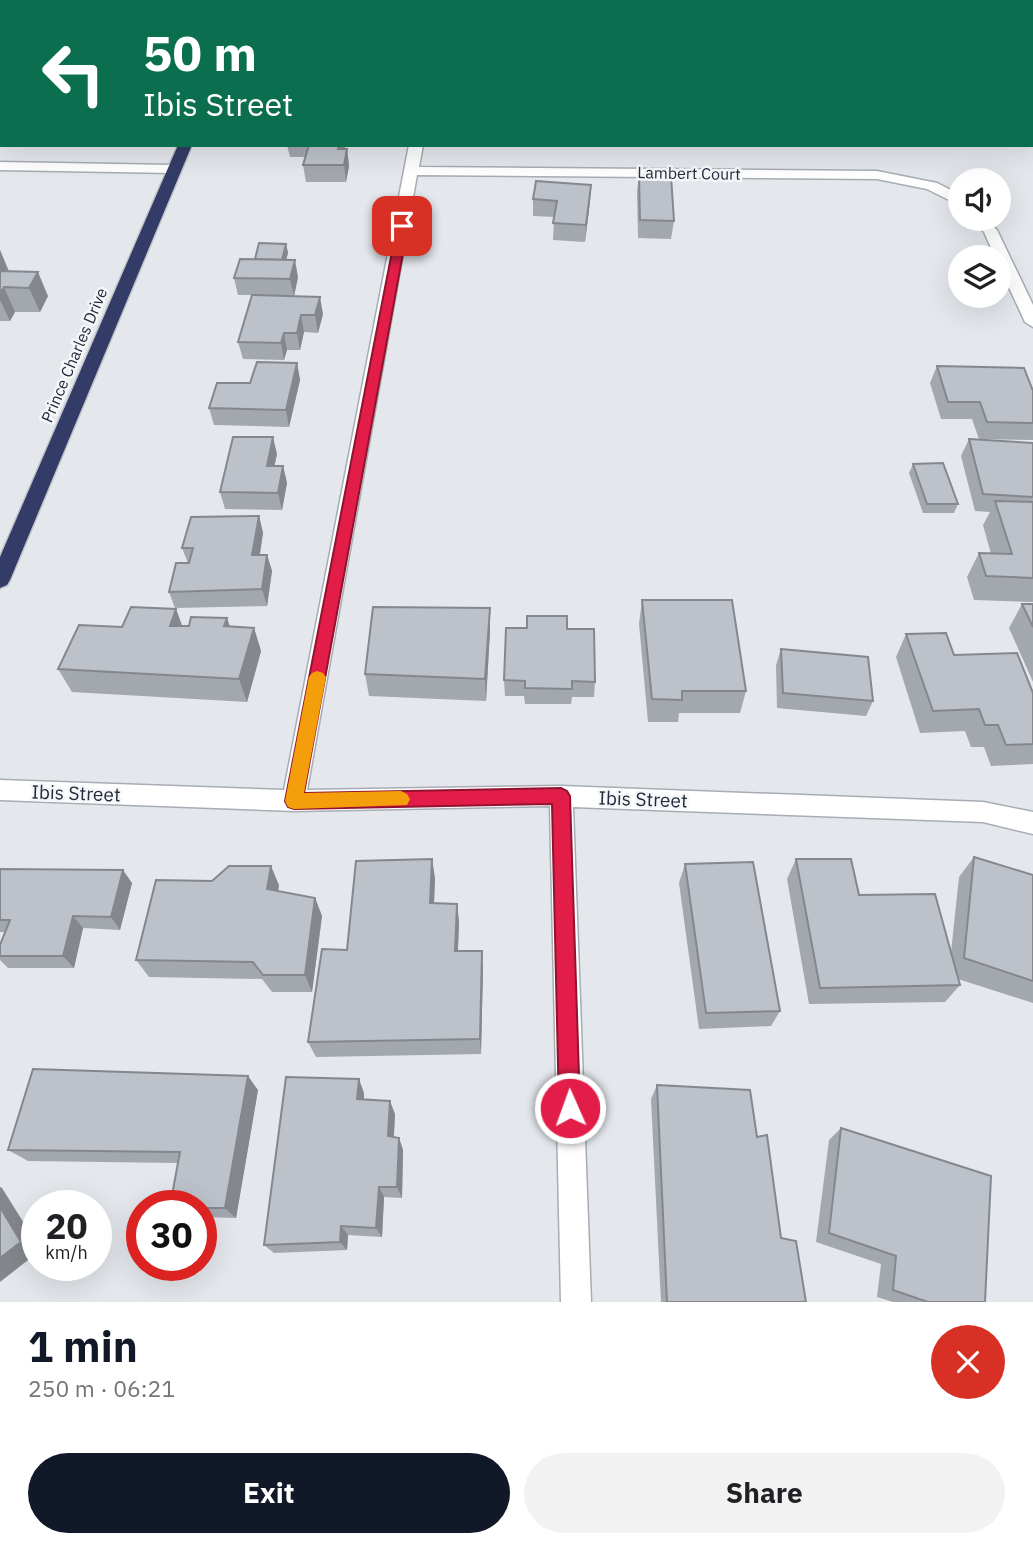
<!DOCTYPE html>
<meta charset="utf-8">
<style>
:root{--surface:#fff;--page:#f2f2f2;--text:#202124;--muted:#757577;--accent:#111827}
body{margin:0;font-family:"IBM Plex Sans",sans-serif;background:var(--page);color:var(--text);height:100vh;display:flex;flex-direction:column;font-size:26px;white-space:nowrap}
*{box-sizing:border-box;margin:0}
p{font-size:23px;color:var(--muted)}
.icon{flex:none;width:38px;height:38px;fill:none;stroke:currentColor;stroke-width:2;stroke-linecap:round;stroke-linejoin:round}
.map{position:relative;height:1302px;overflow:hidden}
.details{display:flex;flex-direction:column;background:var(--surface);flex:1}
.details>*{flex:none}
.hud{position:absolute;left:0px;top:0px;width:1034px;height:147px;box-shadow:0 7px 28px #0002;background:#0b6e4f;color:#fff;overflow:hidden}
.fabs{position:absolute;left:948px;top:168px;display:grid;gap:14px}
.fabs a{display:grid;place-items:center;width:63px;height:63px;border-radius:50%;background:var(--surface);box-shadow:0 7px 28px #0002;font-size:35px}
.speed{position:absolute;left:21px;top:1190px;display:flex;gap:14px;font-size:35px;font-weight:700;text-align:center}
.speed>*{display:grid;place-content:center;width:91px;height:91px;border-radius:50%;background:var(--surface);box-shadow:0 7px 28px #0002;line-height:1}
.speed small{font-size:18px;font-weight:400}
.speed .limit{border:10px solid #d22;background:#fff;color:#111}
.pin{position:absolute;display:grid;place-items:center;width:60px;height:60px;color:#fff;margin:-30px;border-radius:14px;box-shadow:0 4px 10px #0006}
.me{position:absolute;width:77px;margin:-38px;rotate:358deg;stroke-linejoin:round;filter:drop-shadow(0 0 5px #0008)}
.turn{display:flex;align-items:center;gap:24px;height:147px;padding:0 28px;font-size:32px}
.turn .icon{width:91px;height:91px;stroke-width:2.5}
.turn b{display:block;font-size:49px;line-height:60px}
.round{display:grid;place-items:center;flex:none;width:74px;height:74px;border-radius:37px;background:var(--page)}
.overview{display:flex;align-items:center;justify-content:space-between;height:119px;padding:0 28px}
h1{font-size:42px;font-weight:700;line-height:52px;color:var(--accent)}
.button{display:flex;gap:14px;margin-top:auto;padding:14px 28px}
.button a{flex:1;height:80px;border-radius:42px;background:var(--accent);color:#fff;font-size:28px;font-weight:700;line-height:80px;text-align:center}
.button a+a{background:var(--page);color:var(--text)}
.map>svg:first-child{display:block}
</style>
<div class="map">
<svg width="1033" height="1302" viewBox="0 0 1033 1302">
<rect width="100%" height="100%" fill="#e4e8ed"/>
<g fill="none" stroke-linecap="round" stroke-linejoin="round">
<defs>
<g id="minor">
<path d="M409,145h14l-4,22 458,4 60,12 24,12v11l-34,-17 -50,-10 -460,-4 -110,615 254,-4 422,16 50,10v22l-50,-12 -410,-15 18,495h-30l-11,-496 -256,5 -294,-11v-20l284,10z"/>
<path d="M0,162l174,3 7,4 -7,4 -174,-3z"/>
<path d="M971,219h15l11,11 36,75v22l-8,-5 -26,-56v-9h-4l-11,-25z"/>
</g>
<g id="highway">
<path d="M245,0h12l-13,2z"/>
<path d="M178,145h14l-182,435 -3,5 -7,3v-31z"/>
</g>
</defs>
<use href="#minor" stroke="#a7acb5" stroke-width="3"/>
<use href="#highway" stroke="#c2c4c9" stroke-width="3"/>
<use href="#minor" fill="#fff" fill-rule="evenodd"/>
<use href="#highway" fill="#333c67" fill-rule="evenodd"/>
</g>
<g fill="#a3a7ae">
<path d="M0,0h44l1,2h-43v115h-2z"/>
<path d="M499,0h61l-1,2h-60z"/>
<rect x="581" y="0" width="47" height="2"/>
<rect x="643" y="0" width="45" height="2"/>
<rect x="702" y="0" width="62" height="2"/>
<path d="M784,0h59v2h-58z"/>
<path d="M847,0h63l-1,2h-61z"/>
<path d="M911,0h70l1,2h-70z"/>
<path d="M985,0h48v15l-1,-13h-47z"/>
<path d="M287,145h67v1h-8l-1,3h2l2,17 -3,16h-40l-3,-17 3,-8h-16z"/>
<path d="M817,145h66v1z"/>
<path d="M639,175l35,46 -3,18 -33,-1 -1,-46z"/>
<path d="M533,199l57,2 -5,41 -32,-2 1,-23 -21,-1z"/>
<path d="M286,244l2,9 -2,7 12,17 -4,19 29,18 -5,19 -14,-1 -4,18h-13l-3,10 -41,-1 -5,-17 14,-47h-14l-4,-17 21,-19z"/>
<path d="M0,250l9,21 39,25 -8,16h-25l-5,9h-10z"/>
<path d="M297,363l3,17 -11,47 -75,-2 -5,-17 41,-25z"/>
<path d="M937,366l96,25v49l-54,-1 -7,-20h-31l-11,-36z"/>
<path d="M969,439l64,4v159l-59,-2 -7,-23 12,-24 12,1 -8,-29 7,-13 -15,-1 -14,-55z"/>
<path d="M277,454l-3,12h9l4,17 -5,27 -57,-1 -5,-17z"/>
<path d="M913,464l45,40 -4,9h-31l-14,-40z"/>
<path d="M259,516l4,17 -3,22h7l5,16 -5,35 -92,2 -6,-16 19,-29 -6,-15z"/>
<path d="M642,600l104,91 -6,22h-61l-1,9h-30l-9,-98z"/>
<path d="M1022,604h11v78l-24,-54z"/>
<path d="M182,626h48l24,2 7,23 -14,51 -175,-10 -14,-23 64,-42z"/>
<path d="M567,629l28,53 -1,15h-22l-1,7h-46l-1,-8h-19l-1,-16z"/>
<path d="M490,631l-4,70 -117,-5 -4,-22z"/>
<path d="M906,634l127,59v71l-42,2 -7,-19h-13l-6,-16 -45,2 -24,-76z"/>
<path d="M781,649l92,52 -7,15 -89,-8 -1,-43z"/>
<path d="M974,857l59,18v128l-75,-24 2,6 -15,17 -136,2 -22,-125 9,-20 63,36 92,57 8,-75z"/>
<path d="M432,859l3,20 -1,25h23l2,18 -1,29 25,17 -2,86 -165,3 -8,-15 39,-92z"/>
<path d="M685,864l95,147 -9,15 -72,3 -20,-146z"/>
<path d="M0,869l132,14 -12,47 -37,-2 -9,40h-66l-8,-8v-15l5,-13h-5z"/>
<path d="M279,885l-1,6 37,7 7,18 -10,76h-40l-10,-13 -113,-2 -13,-17z"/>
<path d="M657,1085l100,52 24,101 25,64h-145l-10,-203z"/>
<path d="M258,1090l-22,128 -35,-1v-11l-23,-43 -150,-2 -20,-11z"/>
<path d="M364,1093v6l31,15 -1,23 5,1 4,12 -1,48 -18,-1 -2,40 -34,-2 -1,15 -73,3 -10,-8z"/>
<path d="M841,1128l144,174h-92l-16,-5 4,-33 -65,-22 13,-102z"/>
</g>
<g fill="#84888d">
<path d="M30,0h14l1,2h-16z"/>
<path d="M374,0h15l-11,2h-4z"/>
<path d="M339,145h6l-4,21 -3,-17z"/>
<path d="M347,149l2,17 -3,16 -2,-17z"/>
<path d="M591,185l-1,16 -5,41 1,-17z"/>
<path d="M286,244l2,9 -7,24 -2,-9z"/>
<path d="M0,250l10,25 -10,18z"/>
<path d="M295,260l3,17 -4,19 -4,-17z"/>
<path d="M38,272l10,24 -8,16 -11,-24z"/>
<path d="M4,287l11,25 -5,9 -10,-21v-6z"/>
<path d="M320,297l3,17 -5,19 -3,-18z"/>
<path d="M301,315l3,17 -4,18 -3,-17z"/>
<path d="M284,333l3,17 -3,10 -3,-17z"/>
<path d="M297,363l3,17 -11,47 -3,-17z"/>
<path d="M273,437l4,17 -6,29 -4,-17z"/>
<path d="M283,466l4,17 -5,27 -4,-17z"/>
<path d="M259,516l4,17 -6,38 -5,-16z"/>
<path d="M267,555l5,16 -5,35 -5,-17z"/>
<path d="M490,608v23l-4,70 -1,-22z"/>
<path d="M176,609l9,24 -15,-7z"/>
<path d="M227,618l8,23 -11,-15z"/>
<path d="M254,628l7,23 -14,51 -8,-23z"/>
<path d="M432,859l3,20 -2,43 -3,-19z"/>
<path d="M271,866l8,19 -4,23 -8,-19z"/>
<path d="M123,870l9,13 -12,47 -9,-13z"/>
<path d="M315,898l7,18 -10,76 -7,-17z"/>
<path d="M457,904l2,18 -2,46 -2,-17z"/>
<path d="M73,916l10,12 -9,40 -11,-12z"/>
<path d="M482,951l1,17 -2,86 -1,-15z"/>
<path d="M248,1076l10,14 -22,128 -11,-10z"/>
<path d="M359,1079l5,14 -1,19 -6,-13z"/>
<path d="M390,1101l5,13 -2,34 -5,-12z"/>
<path d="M399,1138l4,12 -1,48 -5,-11z"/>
<path d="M0,1187l2,1 35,56v9l-37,29z"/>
<path d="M379,1187l5,10 -2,40 -6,-9z"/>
<path d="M341,1226l7,9 -1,15 -7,-8z"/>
</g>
<g fill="#bdc2ca" stroke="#84888d" stroke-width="2">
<path d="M0,0h30l-1,2h-27v18h-2z"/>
<path d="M305,0h34v2h-35z"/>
<path d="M951,0h30l1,2h-30z"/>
<rect x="0" y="21" width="2" height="11"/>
<path d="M1032,39l1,1v32l-1,-1z"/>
<rect x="0" y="49" width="2" height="12"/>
<rect x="0" y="72" width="2" height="21"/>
<path d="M309,145h30l-1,4h9l-3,16h-41z"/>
<path d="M639,175l32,1 3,45 -34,-1z"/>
<path d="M536,181l55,4 -5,40 -33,-2 4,-22 -24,-2z"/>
<path d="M259,243l27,1 -4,16 -27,-1z"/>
<path d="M240,259l55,1 -5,19 -56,-1z"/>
<path d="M0,271l38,1 -9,16 -25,-1 -4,7z"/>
<path d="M252,295l68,2 -5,18h-14l-4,18h-13l-3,10 -43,-1z"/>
<path d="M257,362l40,1 -11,47 -77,-2 8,-25h33z"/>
<path d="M937,366l87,2 9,23v32l-46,-1 -7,-20h-32z"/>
<path d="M233,437h40l-6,29h16l-5,27 -58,-1z"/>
<path d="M969,439l64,4v54l-50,-3z"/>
<path d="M943,463l15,41h-31l-14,-40z"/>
<path d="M995,501l38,1v76l-47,-2 -7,-23 33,1z"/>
<path d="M259,516l-7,39h15l-5,34 -93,3 7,-29h13l4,-15h-11l9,-31z"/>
<path d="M642,600h90l14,91h-64v9l-30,-1z"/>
<path d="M1022,604h11v23z"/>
<path d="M131,607l45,2 -6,17h19l2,-9 36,1 -3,8 30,2 -15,51 -181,-10 21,-44 43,2z"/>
<path d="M373,607l117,1 -5,71 -120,-5z"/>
<path d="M527,616h40v13h27l1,53 -23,-1v8l-47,-1v-7l-21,-1 2,-52h21z"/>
<path d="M946,633l8,22 63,-2 16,40v51l-27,1 -8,-20h-13l-6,-16 -46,2 -27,-77z"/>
<path d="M781,649l87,8 5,44 -90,-8z"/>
<path d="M974,857l59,18v106l-69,-23z"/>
<path d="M432,859l-2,44 27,1 -2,47h27l-2,88 -172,3 14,-93 25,1 9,-89z"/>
<path d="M796,859h55l8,36 76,-1 25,91 -140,3z"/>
<path d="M753,862l27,149 -74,2 -21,-149z"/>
<path d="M229,866h42l-4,23 48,9 -10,77h-42l-10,-13 -117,-2 20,-80 56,1z"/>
<path d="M0,869l123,1 -12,47 -38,-1 -10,40h-63v-11l10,-25h-10z"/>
<path d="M33,1069l215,7 -23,132h-24v-2h-31l10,-54 -172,-2z"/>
<path d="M286,1077l73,2 -2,20 33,2 -2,35 11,2 -2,49h-18l-3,41 -35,-2 -1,16 -76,3z"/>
<path d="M657,1085l93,5 7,47 10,-2 14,103 15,3 10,61h-139z"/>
<path d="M841,1128l150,48 -6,126h-57l-35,-12 3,-34 -67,-23z"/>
<path d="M0,1207l21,35 -21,16z"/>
</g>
<path fill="#e11d48" stroke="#92132f" stroke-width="2" d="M402,222l6,4 -104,567 257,-5 6,3 3,5 10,312 -3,8 -7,3 -8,-3 -3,-8 -7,-304 -258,5 -6,-2 -3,-6 112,-575z"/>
<path fill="#f59e0b" d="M317,671l6,2 3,4 -22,116 97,-2 6,3 3,5 -3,6 -113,4 -6,-2 -3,-6 24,-124 3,-4z"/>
<g text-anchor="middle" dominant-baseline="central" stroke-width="5" stroke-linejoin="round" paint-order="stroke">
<g font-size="16" fill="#252b3d" stroke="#f5f7f9">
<text transform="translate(689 173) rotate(1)">Lambert Court</text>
<text transform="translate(74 355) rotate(-67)">Prince Charles Drive</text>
</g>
<g font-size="19" fill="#252b3d" stroke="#f5f7f9">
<text transform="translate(76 793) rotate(2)">Ibis Street</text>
<text transform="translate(643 799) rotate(2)">Ibis Street</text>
</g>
</g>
</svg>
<div class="fabs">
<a><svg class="icon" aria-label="sound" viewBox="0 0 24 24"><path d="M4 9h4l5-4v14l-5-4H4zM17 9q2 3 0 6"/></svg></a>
<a><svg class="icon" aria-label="layers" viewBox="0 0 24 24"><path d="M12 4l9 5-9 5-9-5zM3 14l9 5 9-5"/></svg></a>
</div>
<div class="speed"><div>20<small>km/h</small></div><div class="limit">30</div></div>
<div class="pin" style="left:402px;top:226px;background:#d93025"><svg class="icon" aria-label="arrive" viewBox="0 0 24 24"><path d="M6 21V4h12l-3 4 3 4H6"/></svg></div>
<svg class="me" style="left:570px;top:1108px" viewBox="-20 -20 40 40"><circle r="17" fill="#e11d48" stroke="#fff" stroke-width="3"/><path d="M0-11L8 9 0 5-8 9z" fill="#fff"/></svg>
<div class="hud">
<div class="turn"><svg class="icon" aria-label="left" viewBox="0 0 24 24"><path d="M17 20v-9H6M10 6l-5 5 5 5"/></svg><div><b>50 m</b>Ibis Street</div></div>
</div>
</div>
<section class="details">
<div class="overview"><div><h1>1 min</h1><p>250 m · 06:21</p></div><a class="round" style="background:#d93025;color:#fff"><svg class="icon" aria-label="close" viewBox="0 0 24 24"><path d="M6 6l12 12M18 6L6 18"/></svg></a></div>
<div class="button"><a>Exit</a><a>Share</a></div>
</section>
